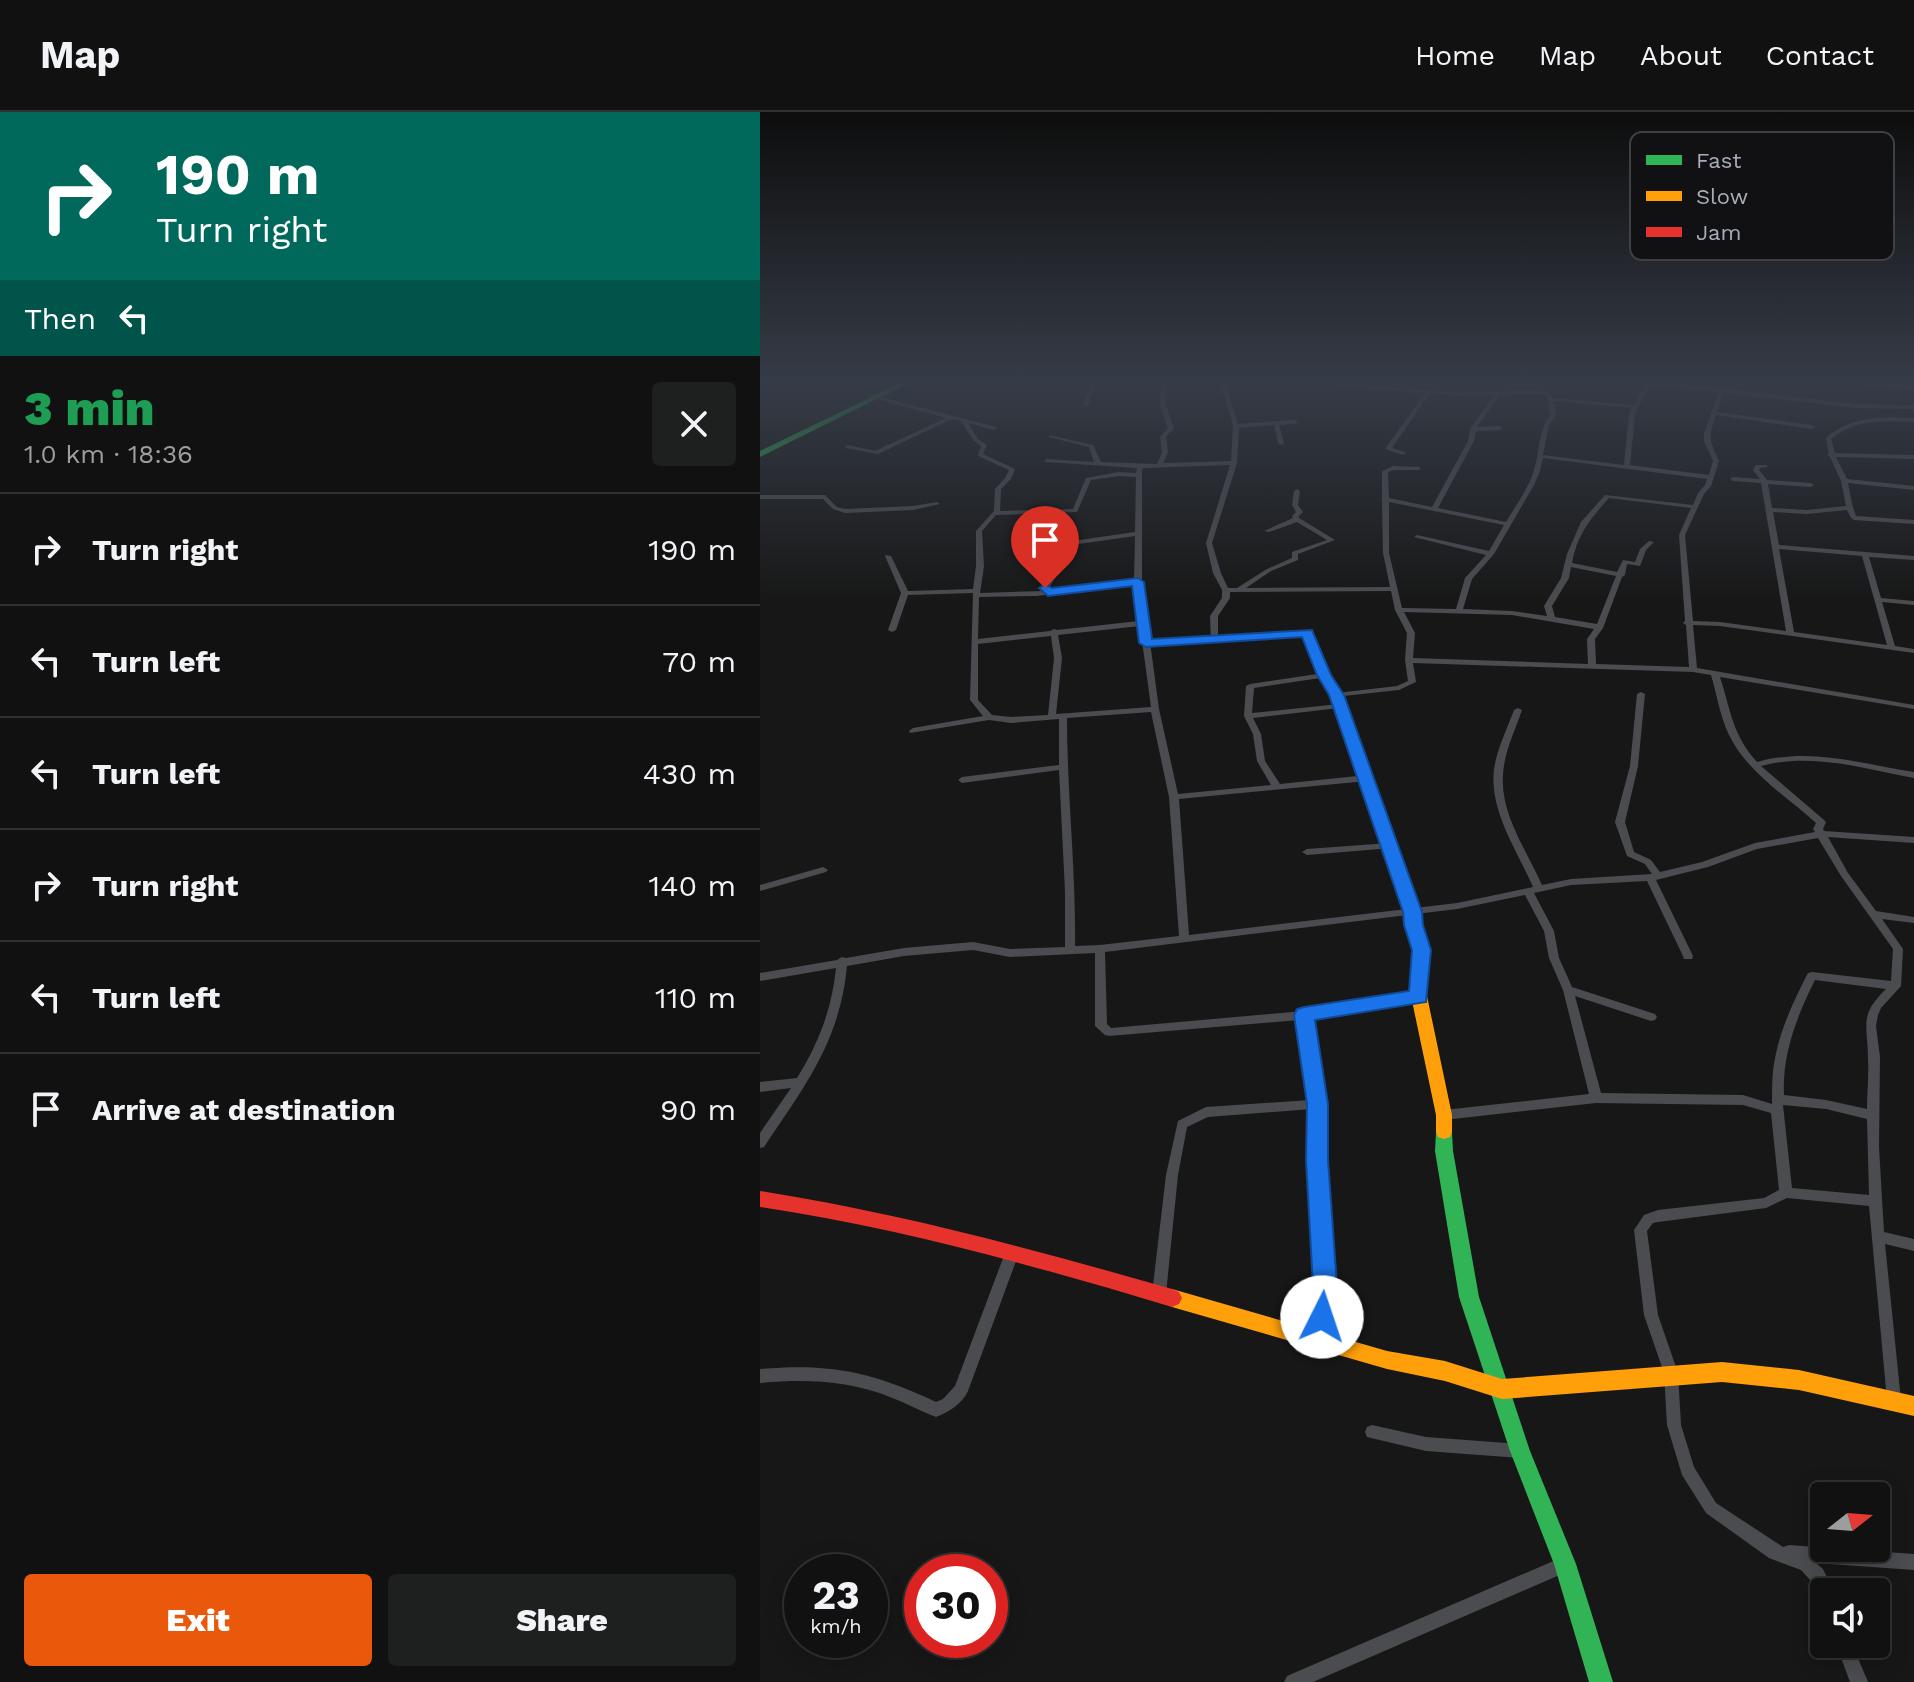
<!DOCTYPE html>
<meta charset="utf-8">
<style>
:root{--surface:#111;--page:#1e1f1f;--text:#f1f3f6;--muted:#9c9d9f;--line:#303131;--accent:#ea580c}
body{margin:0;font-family:"Work Sans",sans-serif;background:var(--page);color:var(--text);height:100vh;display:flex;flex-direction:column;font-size:30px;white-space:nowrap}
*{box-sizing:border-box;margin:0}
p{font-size:26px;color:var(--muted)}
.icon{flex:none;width:44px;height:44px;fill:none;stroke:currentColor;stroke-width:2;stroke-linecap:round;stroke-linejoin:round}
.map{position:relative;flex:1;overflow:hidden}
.drawer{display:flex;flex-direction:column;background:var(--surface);width:760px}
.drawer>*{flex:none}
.banner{background:#00695c;color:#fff;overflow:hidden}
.needle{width:52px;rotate:73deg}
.buttons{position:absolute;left:1050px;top:1370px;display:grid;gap:16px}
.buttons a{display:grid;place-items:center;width:80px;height:80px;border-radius:8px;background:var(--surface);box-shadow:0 4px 20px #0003,0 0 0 2px var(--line);font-size:40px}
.speed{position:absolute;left:24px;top:1442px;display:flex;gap:16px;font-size:40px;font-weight:700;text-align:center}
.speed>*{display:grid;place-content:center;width:104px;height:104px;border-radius:50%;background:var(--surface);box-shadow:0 4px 20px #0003,0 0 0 2px var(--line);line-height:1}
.speed small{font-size:20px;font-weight:400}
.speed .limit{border:12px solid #d22;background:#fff;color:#111}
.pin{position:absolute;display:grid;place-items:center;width:68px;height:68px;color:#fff;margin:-82px -34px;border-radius:50% 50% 50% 0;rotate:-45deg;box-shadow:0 0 8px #0007}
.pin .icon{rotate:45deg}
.me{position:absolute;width:88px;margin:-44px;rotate:4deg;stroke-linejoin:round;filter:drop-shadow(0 0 6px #0008)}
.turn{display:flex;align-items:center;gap:28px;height:168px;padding:0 24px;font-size:36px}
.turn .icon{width:104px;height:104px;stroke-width:2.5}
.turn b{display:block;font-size:56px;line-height:68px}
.then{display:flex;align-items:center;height:76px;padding:0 24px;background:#0003;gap:16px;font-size:30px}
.round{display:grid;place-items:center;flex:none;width:84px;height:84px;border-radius:8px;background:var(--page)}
.overview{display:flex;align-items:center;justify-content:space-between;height:136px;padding:0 24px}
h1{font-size:48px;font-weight:800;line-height:60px;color:#1e9e55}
.cta{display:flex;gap:16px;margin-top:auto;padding:16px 24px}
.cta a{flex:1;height:92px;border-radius:8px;background:var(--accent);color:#fff;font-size:32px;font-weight:800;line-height:92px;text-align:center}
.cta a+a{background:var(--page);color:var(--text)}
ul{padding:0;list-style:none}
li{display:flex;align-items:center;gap:24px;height:112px;padding:0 24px;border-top:2px solid var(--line)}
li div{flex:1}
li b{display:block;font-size:30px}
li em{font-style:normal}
header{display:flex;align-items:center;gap:48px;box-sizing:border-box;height:112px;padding:0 40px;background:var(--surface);border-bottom:2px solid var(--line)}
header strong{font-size:38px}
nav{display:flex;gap:44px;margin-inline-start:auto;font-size:28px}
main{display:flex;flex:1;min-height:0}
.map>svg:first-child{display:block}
</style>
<header>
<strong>Map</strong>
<nav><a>Home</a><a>Map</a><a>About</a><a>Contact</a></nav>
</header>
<main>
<section class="drawer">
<div class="banner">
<div class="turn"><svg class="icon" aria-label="right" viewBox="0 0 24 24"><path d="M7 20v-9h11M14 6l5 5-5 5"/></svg><div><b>190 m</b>Turn right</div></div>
<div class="then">Then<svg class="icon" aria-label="left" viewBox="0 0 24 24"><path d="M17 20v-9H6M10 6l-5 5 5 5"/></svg></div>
</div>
<div class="overview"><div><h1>3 min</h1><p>1.0 km · 18:36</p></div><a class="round"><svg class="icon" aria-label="close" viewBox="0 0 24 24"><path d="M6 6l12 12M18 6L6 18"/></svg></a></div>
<ul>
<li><svg class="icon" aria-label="right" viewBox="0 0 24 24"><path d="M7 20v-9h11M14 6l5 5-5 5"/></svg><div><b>Turn right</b></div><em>190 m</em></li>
<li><svg class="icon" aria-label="left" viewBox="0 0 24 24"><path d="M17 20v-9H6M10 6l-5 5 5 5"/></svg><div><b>Turn left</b></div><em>70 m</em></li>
<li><svg class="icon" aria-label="left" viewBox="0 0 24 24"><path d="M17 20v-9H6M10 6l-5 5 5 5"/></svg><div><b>Turn left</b></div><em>430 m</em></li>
<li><svg class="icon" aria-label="right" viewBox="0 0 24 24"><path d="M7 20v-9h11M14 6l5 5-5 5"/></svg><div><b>Turn right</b></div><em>140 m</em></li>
<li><svg class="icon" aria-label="left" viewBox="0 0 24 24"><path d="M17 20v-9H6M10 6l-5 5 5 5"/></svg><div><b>Turn left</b></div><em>110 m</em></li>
<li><svg class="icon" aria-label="arrive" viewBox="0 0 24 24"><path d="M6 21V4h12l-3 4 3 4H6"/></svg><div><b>Arrive at destination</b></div><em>90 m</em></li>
</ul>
<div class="cta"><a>Exit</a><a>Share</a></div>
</section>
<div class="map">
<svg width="1154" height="1570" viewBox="0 0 1154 1570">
<rect width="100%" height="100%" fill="#171717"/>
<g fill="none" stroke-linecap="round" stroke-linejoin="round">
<g fill="#4b4c50" fill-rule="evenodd">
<path d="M330,272h6l-8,21 -5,1z"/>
<path d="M401,272h6l-1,21 8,23 -8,9 2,15 -5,11 68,-2 2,-35 -12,-42h5l12,40 57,-4 3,2 -3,2 -16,1 5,18 -3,2 -3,-2 -4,-18 -35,3 -2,35 -25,80 9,30 7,15h9l30,-19 25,-11v-6l35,-12 -30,-18 -28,10 -5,-1 29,-13 -1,-2 4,-4 -4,-7 2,-14 3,-2 3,2 -2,14 5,7 -4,4v2l36,22 -37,14v6l-27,11 -25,17 144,-1 -7,-34 -1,-53 -1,-1 1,-1v-27l11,-5 27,1v2l-2,1h-24l-6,2 1,26 43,9 36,-66 2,-12 24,-34 -38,1 -26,-3 -38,55 13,4 1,1 -3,2 -18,-6 40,-56 -90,-7 -2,-2 123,8 86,-2 -5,-6h5l11,14 81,7 12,-21h4l-15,30 -5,51 79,10 4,-14 -9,-20v-8l15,-41 -58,-6 -2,-2 63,4 134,16 58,1v4l-58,-1 -132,-15 -7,19 95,13 3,2 -3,2 -96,-14c-8,23 -7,24 3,46l-8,25 -7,8 -19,41 8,86 27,1 66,9 -25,-148 -28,-2 -3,-2 3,-2 27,2 -7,-9 3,-5h11v2l-7,1 -1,2 8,10 44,3 3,2 -3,2 -43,-3 4,24 35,2 39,-4 -5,-25 -11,-24 -3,-2 2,-2 -3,-15c25,-22 56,-22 88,-20v4c-30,-2 -59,-3 -83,17l4,14 79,2v4l-78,-2 11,22 67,7v4l-66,-7 4,21 4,12 58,4v4l-60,-4 -3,-2 -4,-8 -40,4 -34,-2 6,33 135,11v4l-45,-3 12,41 33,3v4l-32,-3 13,44 19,3v4l-194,-27 -27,-1 4,43 217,37v4l-194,-32c11,34 12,57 37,85 53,-15 105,2 157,10v6c-50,-9 -102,-26 -153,-12l63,54 2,2 -3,7 1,2 90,6v6l-86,-6 20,36 28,38 38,6v6l-32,-4 21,30 -2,37 -20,22 -3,7 -2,11 4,31 -1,90 5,85 30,7v12l-29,-7 16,156 -2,5 -5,2 -5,-2 -2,-5 -18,-194 -82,-8 -21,10 -108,14 -5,1 -6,8 11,84 20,58 3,52 13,42 22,36 67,44 6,-2 125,9v16l-98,-7 7,6 11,23h-10v7l-4,-1 -9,-17 -10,-11 -32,-12 -63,-45 -24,-38 -15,-50 -3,-52 -20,-58 -10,-85 10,-15 14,-5 106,-12 15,-8 -8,-77 -28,-8 -147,-2 -152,17 -4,-2 -2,-3 2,-3 4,-2 145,-16 -26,-104 -14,-32 -5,-27 -19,-36 -68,14 -352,43 2,72 4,4 193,-17 115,-19 4,1 1,3 -1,3 -4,1 -109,18 14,86 -1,56 6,67v90l-11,27 -5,2 -5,-2 -2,-5 9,-22 2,-90 -6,-67 1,-51 -104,8 -21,10 -9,48 -12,119 -2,4 -5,2 -5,-2 -2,-4 14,-119 12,-54 28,-14 105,-7 -12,-80 -190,16 -4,-1 -10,-9v-73l-85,4 -37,-7 -69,6 -57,10c-7,75 -42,120 -83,181l-4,1v-15l31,-45 -31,4v-10l37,-4c22,-35 35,-70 39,-110l-76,13v-8l77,-13 5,-3 4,1 58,-10 69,-6 37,7 55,-2v-55l-6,-122 -97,13 -4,-3 4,-3 97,-12v-46l-48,4 -22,-3 -79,13 -1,-2 4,-3 70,-12 -13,-16 3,-107 -65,2 -12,35 -4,2 -4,-2 13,-37 -16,-37 1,-1 5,1 17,35 65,-2 3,-23v-35l18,-20 1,-22 10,-11 4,-8 -31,-14 3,-10 -7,-5 -13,-20 -9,-2 -74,35 -32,-6 -1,-1 3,-2 27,6 71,-33 -76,-21 3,-2 123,32 1,1 -3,2 -26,-7 10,16 9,6 -4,9 32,15 -4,10 -10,10 -1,22 73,-2 13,-31 33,-6 17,1 1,-5 -92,-6v-2l2,-1 47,3 -5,-15 -40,-10v-2l44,10 8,17 56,2 5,-12 -2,-15 8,-9 -8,-23zM784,282l4,5 2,16c-12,17 -10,36 -16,55 -5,18 -18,35 -28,52l-68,-14 36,-67 2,-10 24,-1 3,-2 -3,-2 -23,1 23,-32zM794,289l78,7 -3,6 -5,51 -81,-10 6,-30 7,-10zM783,346l164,21 -2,6 -7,8 -5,12 -88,-10 -24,27 -14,32 -6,24 -17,28 3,10 -35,-5 -49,-2 9,-30 22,-25 40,-69 6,-14zM470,353l-24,78 7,30 9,17v8l-12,18 1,26h3l4,-2v-24l12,-18v-6l161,-1 4,19 12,23 -2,27 3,21 -11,5 -60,7 -4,2 1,2 65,-7 17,-8 -3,-19 280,9 18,3c6,20 9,41 18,60 18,37 57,61 87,88l-3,6 2,3 -60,11 -53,19 -42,10 -9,-12 -17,-8 -9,-30 13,-56 7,-72 -4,-2 -4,2 -7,72 -15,56 12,34 18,8 7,10 -81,5 -29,6c-15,-34 -42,-71 -39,-110 1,-23 12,-44 19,-65l-4,-2 -4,2c-7,19 -17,39 -20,59 -5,42 23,81 39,118l-76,16 -268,32 -10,-136 188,-18 4,-3 -4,-3 -87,9 -15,-23 -4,-27 -8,-16 86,-10 4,-2 -4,-2 -87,9 2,-25 73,-11v-4h-3l-74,11 -4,2 -2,30 9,18 4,27 14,24 -93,9 -19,-85 -17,-127v-113l2,-1zM359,364l17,1 -1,55 -83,12 -2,29 -9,15 2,3 -63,2 4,-27 -2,-35 14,-16 81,-3 14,-32zM849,386l82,10 -12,27 6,86 -2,2 3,2 3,42 -93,-3 -1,-25 8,-11 19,-51 3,-2 2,-11 13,2 6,-16 8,-8 -5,-1 -9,8 -5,13 -12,-2 -6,12 -45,-9c5,-28 18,-44 37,-65zM629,390l115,23 -15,26 -72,-16 -3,2 72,18 -21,23 -9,31 -54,-1 -13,-55zM375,424l-1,44 -84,10 -1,-2 9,-15 -1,-26zM1019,437l83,7 25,89 -93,-13zM811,455l45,9 -19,48 -42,-7 -3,-11 17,-28zM375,473l4,36 -82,9 -3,-1 -4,2 -72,8 1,-42 57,-1zM644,500l108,3 82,14 -7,10 1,25 -175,-6 2,-25zM380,514l11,81 -95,7 6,-56 -4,-23zM291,524l3,22 -6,57 -37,2 -19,-2 -14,-15v-56zM391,600l18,85 10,139 -79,9 -25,1c1,-76 -8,-152 -8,-228zM1058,726l23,38 52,73 -2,32 -79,-9 -4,1c-16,31 -31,63 -35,98 -1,11 -1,22 -1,33l-29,-9 -142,-2 -26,-97 76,25 4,-1 2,-3 -2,-3 -83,-27 -13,-29 -5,-27 -20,-38 37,-8 76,-4 36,75 1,3h8l1,-3 -37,-76 52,-13 49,-18zM1055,868l71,9c-28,27 -18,36 -18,69 1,17 -1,34 -1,51l-41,-9 -42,-5c-2,-41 13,-79 31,-115zM1023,993l43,4 41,10 2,76 -77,-7z"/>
<path d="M1100,272l54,1v4l-51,-3z"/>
<path d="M0,383h65l12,12 8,2 68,-3 24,-4 3,2 -27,6 -68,3 -12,-4 -10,-10h-63z"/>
<path d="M629,731l3,1 2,2 -2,2 -85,7 -5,-3 5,-3z"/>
<path d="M63,755l5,3 -2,2 -66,19v-6z"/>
<path d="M252,1135l5,2 2,4 -51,138c-6,13 -19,21 -32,26 -16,-6 -30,-14 -46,-20 -43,-17 -85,-18 -130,-14v-14c71,-6 112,3 176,33l7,-3 12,-13 50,-133 2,-4z"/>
<path d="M612,1313l54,12 94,7 5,2 2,5 -2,5 -5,2 -94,-7 -59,-14 -2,-5 2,-5z"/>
<path d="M805,1444l6,2 2,6 -2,6 -258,112h-29l3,-6z"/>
<path d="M1076,1532h16l16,38h-18z"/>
</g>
<g fill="#30b455" fill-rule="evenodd">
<path d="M138,272h9l-147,73v-6z"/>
<path d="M684,1013l6,2 2,5 1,19 26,146 51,154 46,113 37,118h-24l-35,-118 -44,-113 -51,-154 -24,-146 1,-19 2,-5z"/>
</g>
<g fill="#ff9f0a" fill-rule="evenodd">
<path d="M547,518l5,3 18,42 13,20 77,217v13l9,25 -2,46 25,119v17l-2,5 -6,2 -6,-2 -2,-5v-17l-25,-119 4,-46 -9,-25v-13l-75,-217 -13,-20 -15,-39 -157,10 -5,-3 5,-3z"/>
<path d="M412,1177l215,62 58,10 57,18 220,-17 77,8 115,26v20l-115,-26 -77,-8 -220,17 -57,-18 -58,-12 -215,-62 -7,-3 -3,-6 3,-6z"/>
</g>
<path fill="#e5322d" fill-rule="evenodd" d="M0,1079c140,22 276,59 412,98l7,3 3,6 -3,6 -7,3c-136,-41 -272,-79 -412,-100z"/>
</g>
<linearGradient id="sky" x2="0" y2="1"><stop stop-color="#0d0d0d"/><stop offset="0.55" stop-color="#363c47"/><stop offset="1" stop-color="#363c47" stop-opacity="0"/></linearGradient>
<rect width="1154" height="491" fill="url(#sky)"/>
<path fill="#1a73e8" stroke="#114b97" stroke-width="2" d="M378,466l6,4 8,57 160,-9 19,45 13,20 78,217 1,13 8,25 -5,52 -111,18 13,84v56l9,126 -6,40 -9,3 -9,-3 -4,-9 4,-31 -7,-126 1,-56 -13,-89 3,-6 7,-2 105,-16 3,-41 -8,-25 -1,-13 -74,-217 -12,-20 -15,-38 -156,10 -7,-4 -7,-57 -84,10 -9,-8 6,-4 7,4z"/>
<rect x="870" y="20" width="264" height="128" rx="12" fill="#111113" stroke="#3e4045" stroke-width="2"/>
<rect x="886" y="43" width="36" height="10" fill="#30b455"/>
<rect x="886" y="79" width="36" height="10" fill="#ff9f0a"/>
<rect x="886" y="115" width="36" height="10" fill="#e5322d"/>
<g font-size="22" fill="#a8adb8">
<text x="936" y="56">Fast</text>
<text x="936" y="92">Slow</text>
<text x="936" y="128">Jam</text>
</g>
</svg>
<div class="buttons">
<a><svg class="needle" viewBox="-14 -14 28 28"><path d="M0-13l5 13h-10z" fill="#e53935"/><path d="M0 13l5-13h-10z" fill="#9c9d9f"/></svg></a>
<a><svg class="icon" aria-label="sound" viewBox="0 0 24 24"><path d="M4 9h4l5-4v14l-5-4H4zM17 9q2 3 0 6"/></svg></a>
</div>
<div class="speed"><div>23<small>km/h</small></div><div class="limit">30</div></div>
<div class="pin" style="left:285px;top:476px;background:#d93025"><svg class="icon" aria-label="arrive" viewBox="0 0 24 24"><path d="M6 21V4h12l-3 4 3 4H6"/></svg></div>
<svg class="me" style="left:562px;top:1205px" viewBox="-20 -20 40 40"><circle r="19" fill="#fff"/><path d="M0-13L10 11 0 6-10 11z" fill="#1a73e8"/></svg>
</div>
</main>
